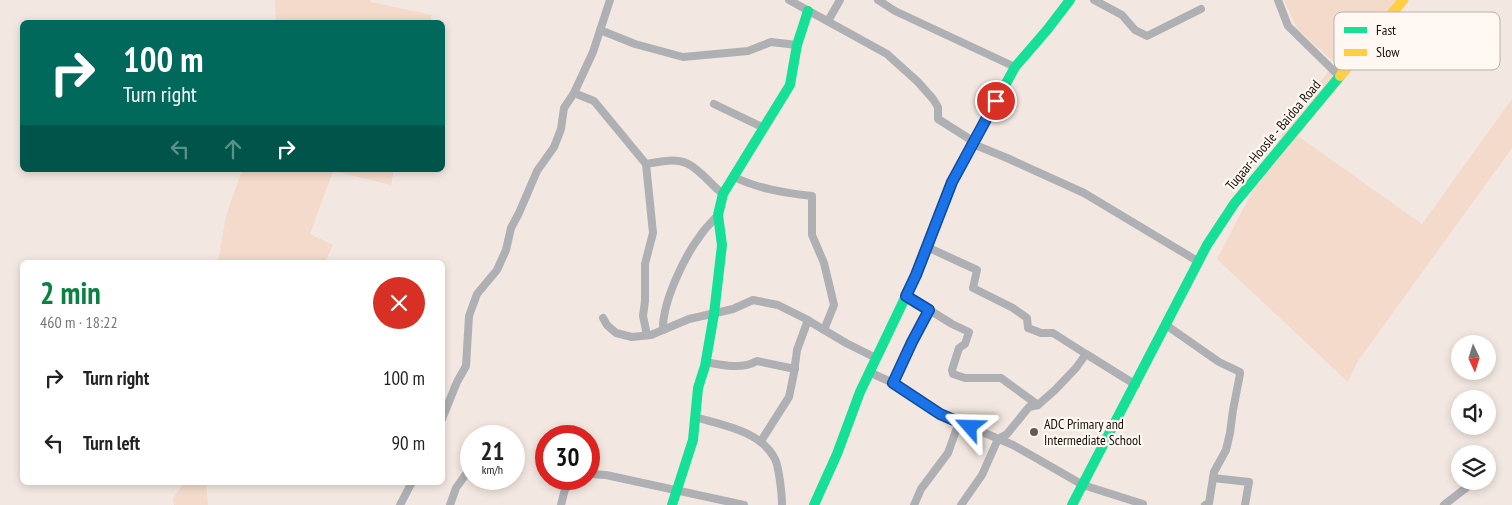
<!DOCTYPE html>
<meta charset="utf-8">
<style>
:root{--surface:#fff;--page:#f6f6f6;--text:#222;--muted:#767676;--accent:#0b8043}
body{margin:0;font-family:"PT Sans Narrow",sans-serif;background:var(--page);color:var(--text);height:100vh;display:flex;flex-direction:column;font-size:19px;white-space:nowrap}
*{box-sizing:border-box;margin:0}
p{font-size:16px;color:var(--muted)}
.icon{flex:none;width:28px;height:28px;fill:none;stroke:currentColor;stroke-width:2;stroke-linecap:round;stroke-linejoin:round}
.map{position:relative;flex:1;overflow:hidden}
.drawer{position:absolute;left:20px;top:260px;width:425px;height:225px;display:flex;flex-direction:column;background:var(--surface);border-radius:8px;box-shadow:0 2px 8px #0003}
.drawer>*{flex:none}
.hud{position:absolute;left:20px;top:20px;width:425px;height:152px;border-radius:8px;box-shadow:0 2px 8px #0003;background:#00695c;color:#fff;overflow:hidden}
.needle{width:32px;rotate:176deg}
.fabs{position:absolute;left:1451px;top:335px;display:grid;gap:10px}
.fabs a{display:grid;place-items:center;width:45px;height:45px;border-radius:50%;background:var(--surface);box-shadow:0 2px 8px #0003;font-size:25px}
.speed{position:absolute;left:460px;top:425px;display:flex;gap:10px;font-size:25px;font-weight:700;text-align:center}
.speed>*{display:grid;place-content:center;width:65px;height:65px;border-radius:50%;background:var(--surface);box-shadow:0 2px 8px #0003;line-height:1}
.speed small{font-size:12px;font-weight:400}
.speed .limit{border:8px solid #d22;background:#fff;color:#111}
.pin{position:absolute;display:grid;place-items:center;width:42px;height:42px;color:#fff;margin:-21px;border:2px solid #fff;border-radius:50%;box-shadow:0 1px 5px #0007}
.me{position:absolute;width:55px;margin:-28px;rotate:295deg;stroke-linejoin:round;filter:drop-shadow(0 0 4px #0008)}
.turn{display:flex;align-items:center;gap:18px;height:105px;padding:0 20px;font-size:22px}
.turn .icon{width:65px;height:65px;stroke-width:2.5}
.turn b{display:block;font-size:35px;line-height:42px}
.lanes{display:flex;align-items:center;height:48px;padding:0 20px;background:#0003;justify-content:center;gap:25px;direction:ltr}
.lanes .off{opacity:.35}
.round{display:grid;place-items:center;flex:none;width:52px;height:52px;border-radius:26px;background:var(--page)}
.head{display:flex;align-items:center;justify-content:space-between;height:85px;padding:0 20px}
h1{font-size:30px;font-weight:700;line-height:38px;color:var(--accent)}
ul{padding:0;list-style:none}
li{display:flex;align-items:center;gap:15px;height:65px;padding:0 20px}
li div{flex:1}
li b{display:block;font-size:19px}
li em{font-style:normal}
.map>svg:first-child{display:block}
</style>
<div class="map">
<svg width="1512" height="505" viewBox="0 0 1512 505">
<rect width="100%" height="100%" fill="#f3e8e1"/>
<g fill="#f3daca">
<path d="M275,0h96v2l61,13 -2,7h-154z"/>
<path d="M1284,0h126l-112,136 124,88 90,-125v49l-154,213 -10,21 -131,-123 71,-136 47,-60 -37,-33z"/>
<path d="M242,170h152l-3,15 -58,-14 -23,63 23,11 -8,17h-107l8,-46z"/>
<path d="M185,482l21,1 2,22h-34l-1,-7z"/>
</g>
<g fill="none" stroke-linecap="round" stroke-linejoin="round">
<g stroke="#aeb0b3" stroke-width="8">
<path d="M789,0l98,54 31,28 15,17 5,8v12l30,19 5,6 34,14 77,35 115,69"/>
<path d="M878,0l17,11 120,56"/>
<path d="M1094,0l28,15 13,15 12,6 54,-27"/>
<path d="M1278,0l10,26 51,50"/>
<path d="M828,21l12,-21"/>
<path d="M600,30l35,14 48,13 65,-6 23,-9 26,3"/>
<path d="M574,93l20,8 52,63 7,69 -8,31v37l-2,15 4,19"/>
<path d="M714,104l50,24"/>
<path d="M646,164c12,-2 28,-6 40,-1 13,5 25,22 37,31"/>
<path d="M734,177c25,12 52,16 78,19v39l12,28 10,42 -10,25"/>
<path d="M927,247l50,23 -4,18 40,20 14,10 1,10 13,5h12l33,21"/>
<path d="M907,296l45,28 17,8 -4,12 -6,4 -7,22 1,4 12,4h36l37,27"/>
<path d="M603,318l4,7 9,8 16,4 19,-2 38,-16 44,-10 20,-9 25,5 26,13 42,25 30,15"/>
<path d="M1166,325l53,37 21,10v2l-7,36 -3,23 -4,17 -12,22 -5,31 -4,2"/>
<path d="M663,330c-1,-27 21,-73 37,-94 5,-8 12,-14 18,-21"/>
<path d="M705,362c18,3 36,8 52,-1l38,8"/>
<path d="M869,372l24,11 47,31 73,31 70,40 60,19"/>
<path d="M893,383l19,-41 17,-32"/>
<path d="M695,417c27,8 66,14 80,42 4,8 7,36 7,46"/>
<path d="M442,419l15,-37 9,-16 3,-50 8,-22 20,-24 9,-20 5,-22 8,-15 18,-42 17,-24 7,-18 3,-21 10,-15 19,-41 17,-52"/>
<path d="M761,441l28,-44 5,-24 3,-23 11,-30"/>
<path d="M589,474l17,1 138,30"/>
<path d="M1213,478l36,4 -4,23"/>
<path d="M400,505l12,-23"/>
<path d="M450,505l6,-17 15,-21"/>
<path d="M561,505l4,-16 14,-10"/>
<path d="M914,505l7,-16 27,-36 11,-31"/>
<path d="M961,505l21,-30 16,-36 9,-5 22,-27 9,-2 17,-15 21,-22 10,-14 50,31"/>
<path d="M1444,505l27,-21"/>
</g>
<g stroke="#16e098" stroke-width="10">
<path d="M672,505l21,-65 5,-52 7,-22 9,-52 8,-69 -4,-30 5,-21 67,-109 7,-40 11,-34"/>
<path d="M814,505l23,-51 23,-62 56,-117 36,-92 63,-116 32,-37 23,-30"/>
<path d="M1072,505l135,-260 27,-41 106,-128"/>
</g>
<path stroke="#ffcf43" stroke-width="10" d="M1340,76l63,-76"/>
</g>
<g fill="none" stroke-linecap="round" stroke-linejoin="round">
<defs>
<path id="route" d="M970,427l-30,-13 -47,-31 19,-41 17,-32 -23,-14 10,-21 36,-93 44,-81"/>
</defs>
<use href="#route" stroke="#114b97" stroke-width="12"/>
<use href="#route" stroke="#1a73e8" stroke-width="9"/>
</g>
<circle fill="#665b54" stroke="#fef7f2" stroke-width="2" cx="1034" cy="432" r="5"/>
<g text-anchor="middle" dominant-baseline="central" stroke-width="4.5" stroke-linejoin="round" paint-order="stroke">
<g font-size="14" fill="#1a0f08" stroke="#fef7f2">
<text transform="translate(1273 135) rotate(-50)">Tugaar-Hoosle - Baidoa Road</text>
</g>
<g font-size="14" fill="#1a0f08" stroke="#fef7f2" text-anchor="start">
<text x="1044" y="424">ADC Primary and<tspan x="1044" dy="16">Intermediate School</tspan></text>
</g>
</g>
<rect x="1334" y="12" width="166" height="58" rx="8" fill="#fef7f2" stroke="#bab1ac" stroke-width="1"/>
<rect x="1344" y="27" width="23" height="6" fill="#16e098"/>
<rect x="1344" y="49" width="23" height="7" fill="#ffcf43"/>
<g font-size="14" fill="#1a0f08">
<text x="1376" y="35">Fast</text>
<text x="1376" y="57">Slow</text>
</g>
</svg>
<div class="fabs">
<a><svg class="needle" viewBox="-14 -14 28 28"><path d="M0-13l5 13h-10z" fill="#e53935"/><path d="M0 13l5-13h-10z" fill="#767676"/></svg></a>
<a><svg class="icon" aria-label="sound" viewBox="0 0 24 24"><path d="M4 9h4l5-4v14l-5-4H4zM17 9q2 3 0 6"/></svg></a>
<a><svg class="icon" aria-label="layers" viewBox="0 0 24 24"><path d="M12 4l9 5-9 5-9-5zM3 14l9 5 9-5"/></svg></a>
</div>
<div class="speed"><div>21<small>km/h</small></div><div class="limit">30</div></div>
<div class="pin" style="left:996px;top:101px;background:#d93025"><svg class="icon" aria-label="arrive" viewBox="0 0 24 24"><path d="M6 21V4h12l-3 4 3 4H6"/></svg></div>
<svg class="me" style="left:970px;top:427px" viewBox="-20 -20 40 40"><path d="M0-17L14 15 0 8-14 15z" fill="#1a73e8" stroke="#fff" stroke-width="4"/></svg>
<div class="hud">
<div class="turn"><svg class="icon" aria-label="right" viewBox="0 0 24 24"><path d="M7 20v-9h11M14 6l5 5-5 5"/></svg><div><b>100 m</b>Turn right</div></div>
<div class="lanes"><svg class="icon off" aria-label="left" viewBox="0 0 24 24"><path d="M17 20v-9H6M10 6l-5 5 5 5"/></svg><svg class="icon off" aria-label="ahead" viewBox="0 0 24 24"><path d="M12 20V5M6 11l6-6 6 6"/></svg><svg class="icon" aria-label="right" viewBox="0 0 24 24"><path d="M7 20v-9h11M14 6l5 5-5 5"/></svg></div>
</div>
<section class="drawer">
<div class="head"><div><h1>2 min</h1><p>460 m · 18:22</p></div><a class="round" style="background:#d93025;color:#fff"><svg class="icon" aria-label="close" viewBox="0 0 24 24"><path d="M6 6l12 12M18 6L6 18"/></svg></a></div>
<ul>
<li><svg class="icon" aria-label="right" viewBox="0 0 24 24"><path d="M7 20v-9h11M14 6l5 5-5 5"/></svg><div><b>Turn right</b></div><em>100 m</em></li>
<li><svg class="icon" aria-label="left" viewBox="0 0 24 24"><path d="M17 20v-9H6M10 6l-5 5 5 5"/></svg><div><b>Turn left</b></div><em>90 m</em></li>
</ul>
</section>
</div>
